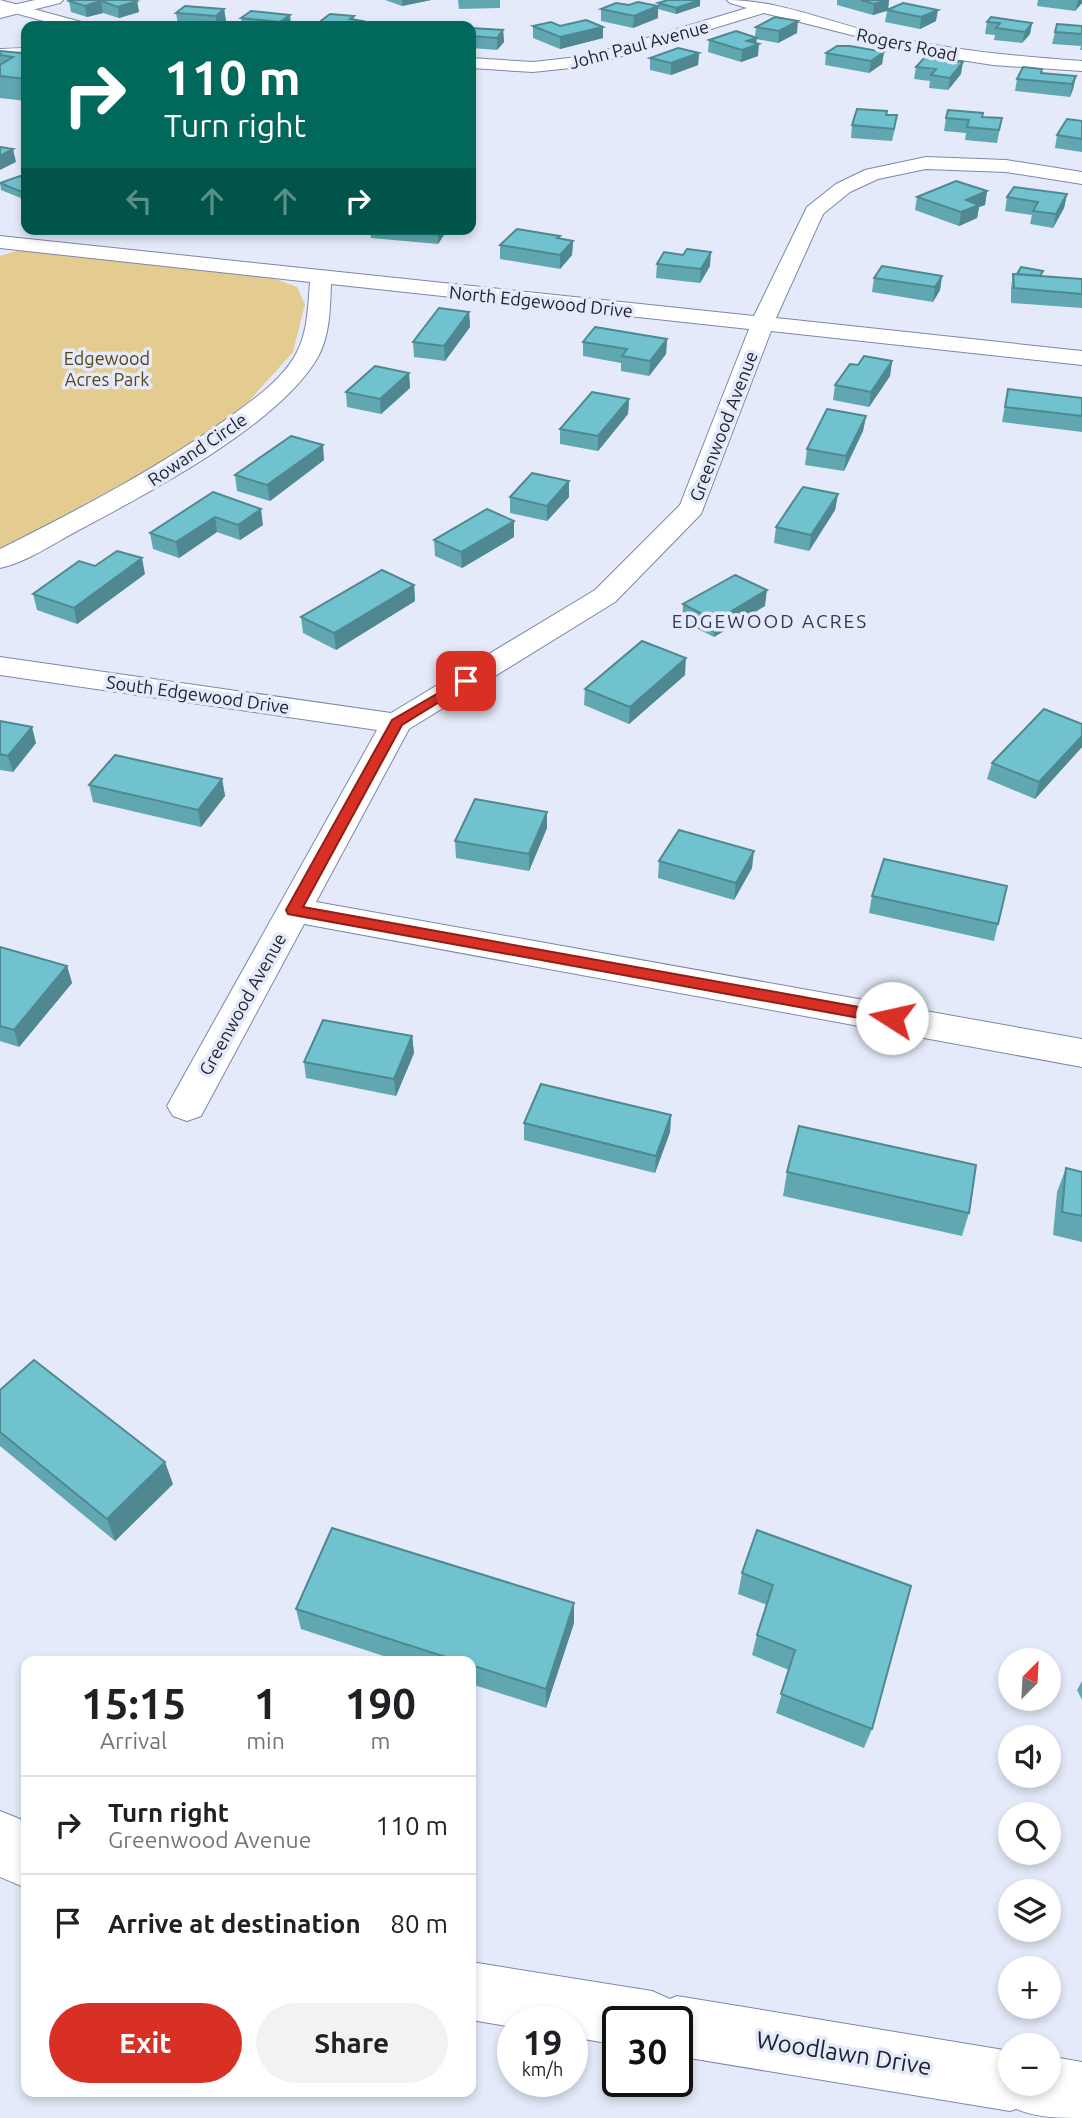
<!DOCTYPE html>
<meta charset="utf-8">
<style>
:root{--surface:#fff;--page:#f2f2f2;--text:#202124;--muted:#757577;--line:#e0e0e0;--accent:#d93025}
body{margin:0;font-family:Ubuntu,sans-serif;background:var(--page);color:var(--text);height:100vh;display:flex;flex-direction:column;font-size:26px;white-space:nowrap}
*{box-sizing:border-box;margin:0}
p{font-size:23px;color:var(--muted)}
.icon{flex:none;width:38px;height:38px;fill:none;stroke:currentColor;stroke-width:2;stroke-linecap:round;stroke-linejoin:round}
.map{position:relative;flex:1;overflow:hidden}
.panel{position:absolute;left:21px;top:1656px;width:455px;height:441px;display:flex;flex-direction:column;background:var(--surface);border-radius:14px;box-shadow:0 4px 10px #0003}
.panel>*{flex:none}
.hud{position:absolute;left:21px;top:21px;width:455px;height:214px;border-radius:14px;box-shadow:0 4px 10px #0003;background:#00695c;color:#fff;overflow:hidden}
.needle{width:46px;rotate:24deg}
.tools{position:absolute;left:998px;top:1648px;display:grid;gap:14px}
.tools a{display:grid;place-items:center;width:63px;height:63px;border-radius:50%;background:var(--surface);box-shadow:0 4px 10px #0003;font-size:35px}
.speed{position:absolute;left:497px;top:2006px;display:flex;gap:14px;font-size:35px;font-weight:700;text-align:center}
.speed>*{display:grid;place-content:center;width:91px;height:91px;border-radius:50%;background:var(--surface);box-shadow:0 4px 10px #0003;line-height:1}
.speed small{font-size:18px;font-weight:400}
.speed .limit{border:4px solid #111;border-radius:10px;background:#fff;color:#111}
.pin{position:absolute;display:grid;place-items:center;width:60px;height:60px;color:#fff;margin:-30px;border-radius:14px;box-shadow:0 4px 10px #0006}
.me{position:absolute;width:77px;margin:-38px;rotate:280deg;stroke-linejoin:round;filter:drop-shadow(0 0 5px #0008)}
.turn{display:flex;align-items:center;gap:24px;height:147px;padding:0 28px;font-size:32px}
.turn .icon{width:91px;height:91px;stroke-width:2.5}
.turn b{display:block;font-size:49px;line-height:60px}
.lanes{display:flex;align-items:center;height:66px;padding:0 28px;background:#0003;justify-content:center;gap:35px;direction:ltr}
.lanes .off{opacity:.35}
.eta{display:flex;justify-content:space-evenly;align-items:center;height:119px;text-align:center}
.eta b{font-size:42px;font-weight:600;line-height:49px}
.cta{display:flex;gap:14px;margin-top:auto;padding:14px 28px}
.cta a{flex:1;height:80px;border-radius:42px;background:var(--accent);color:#fff;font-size:28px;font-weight:600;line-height:80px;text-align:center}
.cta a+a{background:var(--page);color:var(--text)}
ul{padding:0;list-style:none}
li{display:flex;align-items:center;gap:21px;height:98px;padding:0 28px;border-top:2px solid var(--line)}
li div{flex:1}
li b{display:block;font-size:26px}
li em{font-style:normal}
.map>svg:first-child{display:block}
</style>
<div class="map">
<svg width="1082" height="2118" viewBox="0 0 1082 2118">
<rect width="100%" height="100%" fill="#e4eaf9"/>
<path fill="#e4cc91" d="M23,249l250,29 24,9 8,17 -12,48 -51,57 -108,71 -134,69v-293z"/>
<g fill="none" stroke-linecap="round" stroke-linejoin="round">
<defs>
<path id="service" d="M26,48v6l-26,1v-6z"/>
<g id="minor">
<path d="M0,0l85,23 2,3h-25l-62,-17z"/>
<path d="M727,0c51,0 102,22 152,34 68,16 134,22 203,27v10l-89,-6 -58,-9 -171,-43 -175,53 -56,6 -62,-4v-10l62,4 54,-6 160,-48 -17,-5z"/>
<path d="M926,157l80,3 76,12v12l-76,-12 -80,-3 -48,10 -28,13 -27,22 -47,104 306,33v14l-311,-34 -70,183 -86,88 -206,127 -93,173 766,137v28l-778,-143 -103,192 -14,5 -14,-5 -6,-10 210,-376 -377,-55v-18l391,56 204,-123 85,-85 69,-176 -418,-45c-1,25 -1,51 -13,73 -39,68 -171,137 -241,174 -24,13 -50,31 -77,37v-19c80,-40 158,-81 231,-133 23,-17 51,-36 65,-62 12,-22 12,-48 14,-72l-310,-34v-12l754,80 53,-109 29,-23 29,-14z"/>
<path d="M0,1811l20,8 6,9v60l-26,-11z"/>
<path d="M471,1962l181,29 18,8 7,-3 333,55v33h38v-28l34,6v56c-23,0 -44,0 -66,-9l-6,2 -333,-55v-35h-59v24l-46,-8v-16h-59v6l-42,-7z"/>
</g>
<path id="tertiary" d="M35,0h28l-3,3 -60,15v-10z"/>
</defs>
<use href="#service" stroke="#7b88a8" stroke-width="1"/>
<use href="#minor" stroke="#7b88a8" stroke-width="2"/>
<use href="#tertiary" stroke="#7b88a8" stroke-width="2"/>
<use href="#service" fill="#fff" fill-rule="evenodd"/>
<use href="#minor" fill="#fff" fill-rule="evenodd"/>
<use href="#tertiary" fill="#fff" fill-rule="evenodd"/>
</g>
<g fill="#61a7b2">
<path d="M385,0h46l-29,6z"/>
<path d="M458,0h42v8l-41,1z"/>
<path d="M700,0v6l-24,8 -18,-5v9l-25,10 -32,-7v-12l28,-4 29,1v-3z"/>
<path d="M837,0h52l-1,9 48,12 -16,8 -35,-7 2,-11 -14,4 -36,-10z"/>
<path d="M1038,0h44v3l-7,8 -38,-5z"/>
<path d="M69,1h68l2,11 -20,6 -16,-5 -16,4 -16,-5z"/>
<path d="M224,9l2,12 -7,5 -41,-1 -2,-12z"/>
<path d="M290,15l1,11h-49l-1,-8z"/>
<path d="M354,16v4l9,1 1,5h-46l-1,-2z"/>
<path d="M987,22l45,1 -2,11 -8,9 -28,-3 1,-5 -10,-1z"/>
<path d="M1057,24l25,2v24h-2l1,-4 -29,-2z"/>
<path d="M533,26h27l43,12 -43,11 -27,-11z"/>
<path d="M756,27l41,6 -19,10 -22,-4 2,17 -17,6 -33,-10 1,-12 46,-3z"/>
<path d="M471,28l32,2 1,12 -7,8 -26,-2z"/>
<path d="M26,50v51l-26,-3v-47l22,2z"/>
<path d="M884,52l-2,12 -13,9 -44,-8 1,-12z"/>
<path d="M699,53l-1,12 -27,10 -21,-5v-12z"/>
<path d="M916,67l45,7 -13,16 -19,-2 1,-7 -16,-2z"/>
<path d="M1042,69v4l34,3 -3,13 -3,8 -55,-6 2,-12z"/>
<path d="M886,115l9,13 -3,13 -41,-3 1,-13z"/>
<path d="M982,117l20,1 -5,25 -32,-3 1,-7 -22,-2 2,-13z"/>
<path d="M1082,121v31l-27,-4 2,-13z"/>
<path d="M26,178v20l-3,1 -22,-9 -1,-7z"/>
<path d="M987,191l-2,14 -6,2 -2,11 -18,8 -44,-16 2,-13z"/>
<path d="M1067,194l-3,14 -11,20 -23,-4 2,-9 -27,-4 2,-14z"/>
<path d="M370,229h77v1l-9,14 -67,-6z"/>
<path d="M560,236v3l13,2 -1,14 -12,14 -60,-10v-14z"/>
<path d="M683,255l27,11 -10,17 -44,-5 1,-14z"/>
<path d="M1013,274l69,5v29l-71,-5v-15z"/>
<path d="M942,276l-2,14 -7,12 -61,-10 2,-14z"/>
<path d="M469,312l1,15 -25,34 -31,-4 -1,-15z"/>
<path d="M667,339l-1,15 -17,22 -28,-5v-8l-38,-7v-14z"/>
<path d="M892,361l-2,15 -21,31 -36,-7 2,-15 23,-20z"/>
<path d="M409,373l1,15 -29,26 -34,-7 -1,-15z"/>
<path d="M1008,389l74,9v34l-80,-10z"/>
<path d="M629,399l-1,15 -30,37 -38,-7v-15z"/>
<path d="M866,416l-3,15 -19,40 -39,-6 2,-16z"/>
<path d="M324,460l-54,41 -33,-10 -2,-16z"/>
<path d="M569,481v16l-22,24 -37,-8v-16z"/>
<path d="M213,492l50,33 -23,15 -23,-8 -38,26 -26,-9 -3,-16z"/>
<path d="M838,494l-3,16 -26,41 -35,-8 2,-16z"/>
<path d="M514,537l-52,31 -27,-12 -1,-16z"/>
<path d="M145,574l-68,50 -40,-14 -4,-16z"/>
<path d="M414,585l1,16 -79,49 -33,-17 -2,-16z"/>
<path d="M683,604l82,2 -51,31 -32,-16z"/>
<path d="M685,675l-56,49 -45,-19 1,-16z"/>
<path d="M0,721l36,22 -23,29 -13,-2z"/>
<path d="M1082,724v23l-47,52 -48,-20 5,-16z"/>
<path d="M222,779l3,17 -24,31 -108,-25 -4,-17z"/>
<path d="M547,812v16l-18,43 -73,-13 -1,-17z"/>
<path d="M659,861l93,7 -18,32 -76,-22z"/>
<path d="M872,896l126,28 -4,17 -125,-28z"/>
<path d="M0,947l67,19 5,17 -53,64 -19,-6z"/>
<path d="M412,1036l2,17 -18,43 -90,-18 -2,-16z"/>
<path d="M671,1115l-1,17 -15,41 -131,-33v-17z"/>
<path d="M1066,1168l16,4v70l-29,-7 4,-43z"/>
<path d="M787,1172l182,41 -7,23 -179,-40z"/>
<path d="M0,1390l173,94 -58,57 -115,-95z"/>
<path d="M757,1530l115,199 -8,19 -88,-35 13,-43 -37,-15 5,-20 10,-30 -29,-11 4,-21z"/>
<path d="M574,1603v20l-28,85 -75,-24v-23h-72l-98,-32 -5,-20z"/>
<path d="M1082,1681v19l-5,-10z"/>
</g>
<g fill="#4f8891">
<path d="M402,0h29l-29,6z"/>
<path d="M700,0v6l-24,8v-6z"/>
<path d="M886,0h3l-1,10 -15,5 1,-11z"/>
<path d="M1078,0h4v3l-7,8z"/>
<path d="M101,1l2,12 -16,4 -2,-11z"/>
<path d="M137,1l2,11 -20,6 -1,-11z"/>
<path d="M658,6v12l-25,10 1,-12z"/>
<path d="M224,9l2,12 -7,5h-2l-1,-10z"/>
<path d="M938,10l-2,11 -16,8 1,-12z"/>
<path d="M290,15l1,11h-10l-1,-4z"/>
<path d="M363,21l1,5h-8z"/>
<path d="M798,21l-1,12 -19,10 1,-12z"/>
<path d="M1032,23l-2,11 -8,9 3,-11z"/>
<path d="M603,27v11l-43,11v-12z"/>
<path d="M503,30l1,12 -7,8v-12z"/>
<path d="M757,38l-1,7 3,-1 -1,12 -17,6 1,-12 5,-9z"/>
<path d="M884,52l-2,12 -13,9 2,-12z"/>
<path d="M699,53l-1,12 -27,10v-12z"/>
<path d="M963,62l-2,12 -13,16 2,-12z"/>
<path d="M1076,76l-3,13 -3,8 2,-13z"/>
<path d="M13,149l3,13 -16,8v-14z"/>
<path d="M26,190v8l-3,1 -1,-7z"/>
<path d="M987,191l-2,14 -6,2 -2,11 -18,8 2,-14 5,-12z"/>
<path d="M1067,194l-3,14 -11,20 3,-14z"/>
<path d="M438,229h9v1l-9,14z"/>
<path d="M573,241l-1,14 -12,14v-14z"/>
<path d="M711,252l-1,14 -10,17 1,-14z"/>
<path d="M942,276l-2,14 -7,12 2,-15z"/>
<path d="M469,312l1,15 -25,34 -1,-15z"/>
<path d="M667,339l-1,15 -17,22 1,-15z"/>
<path d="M892,361l-2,15 -21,31 2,-15z"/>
<path d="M409,373l1,15 -29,26 -1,-15z"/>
<path d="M629,399l-1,15 -30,37v-15z"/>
<path d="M866,416l-3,15 -19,40 2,-15z"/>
<path d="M323,445l1,15 -54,41 -3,-16z"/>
<path d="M569,481v16l-22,24v-15z"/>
<path d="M838,494l-3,16 -26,41 2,-16z"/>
<path d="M261,509l2,16 -23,15 -2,-15z"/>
<path d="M215,517l2,15 -38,26 -3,-16z"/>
<path d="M514,521v16l-52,31 -1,-16z"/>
<path d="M142,558l3,16 -68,50 -3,-16z"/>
<path d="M414,585l1,16 -79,49 -2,-17z"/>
<path d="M767,590l-2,16 -51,31 1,-16z"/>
<path d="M686,658l-1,17 -56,49 1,-17z"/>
<path d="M32,727l4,16 -23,29 -5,-16z"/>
<path d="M1082,736v11l-47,52 4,-17z"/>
<path d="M222,779l3,17 -24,31 -3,-17z"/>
<path d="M547,812v16l-18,43v-17z"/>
<path d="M754,851l-2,17 -18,32 2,-17z"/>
<path d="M67,966l5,17 -53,64 -5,-17z"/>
<path d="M412,1036l2,17 -18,43 -2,-17z"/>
<path d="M671,1115l-1,17 -15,41 1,-17z"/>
<path d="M165,1462l8,22 -58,57 -8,-22z"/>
<path d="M574,1603v20l-28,85v-19z"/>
</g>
<g fill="#71c2cf" stroke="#4f8891" stroke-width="2">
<path d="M72,0h62l3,1 -19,6 -17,-6 -16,5 -16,-5z"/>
<path d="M668,0h32l-24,8 -18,-5z"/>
<path d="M861,0h25l-12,4z"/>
<path d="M638,2l20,4 -24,10 -33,-7 15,-6 13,2z"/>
<path d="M903,3l35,7 -17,7 -34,-7z"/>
<path d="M185,6l39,3 -8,7 -40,-3z"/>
<path d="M251,11l39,4 -10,7 -39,-4z"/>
<path d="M330,14l24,2 -4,3 13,2 -7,5 -39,-2z"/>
<path d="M775,17l23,4 -19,10 -23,-4z"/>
<path d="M991,17l41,6 -7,9 -29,-4 4,-5 -13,-1z"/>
<path d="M586,20l17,7 -43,10 -27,-11 18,-4 9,4z"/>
<path d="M389,22h31l-3,2 12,1 -45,1z"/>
<path d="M1057,24l25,2v8l-27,-2z"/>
<path d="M471,28l32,2 -6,8 -26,-2z"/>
<path d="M736,31l21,7 -10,3 12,3 -17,6 -33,-10z"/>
<path d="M837,46h13l34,6 -13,9 -45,-8z"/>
<path d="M678,48l21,5 -28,10 -21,-5z"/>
<path d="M26,50v29l-26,-3v-11l13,-8 -13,-2v-4l22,2z"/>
<path d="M925,57l38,5 -13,16 -19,-3 5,-6 -20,-2z"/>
<path d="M1023,67l19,2 -1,4 35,3 -4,8 -55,-5z"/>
<path d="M857,109l30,2 -1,4h11l-3,14 -42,-4z"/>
<path d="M948,110l35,3 -1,4 20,1 -3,12 -32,-3 2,-7 -23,-2z"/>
<path d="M1067,119l15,2v18l-25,-4z"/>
<path d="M0,147l13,2 -13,7z"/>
<path d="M20,176l6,2v12l-4,2 -22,-9z"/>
<path d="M956,181l31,10 -21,9 13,5 -18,7 -44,-15z"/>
<path d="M1014,187l53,7 -11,20 -23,-3 5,-9 -31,-5z"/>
<path d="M517,229l43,7 -3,2 16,3 -13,14 -60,-10z"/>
<path d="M687,249l24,3 -10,17 -44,-5 7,-12 19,3z"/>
<path d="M882,266l60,10 -7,11 -61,-9z"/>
<path d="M1021,267l22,4 -3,5 -23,-2z"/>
<path d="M1013,274l69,5v15l-68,-6z"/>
<path d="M439,308l30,4 -25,34 -31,-4z"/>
<path d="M595,327l72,12 -17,22 -28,-5 5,-7 -44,-7z"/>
<path d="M864,356l28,5 -21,31 -36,-7 15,-21 8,1z"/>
<path d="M375,366l34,7 -29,26 -34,-7z"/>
<path d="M1008,389l74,9v18l-77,-9z"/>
<path d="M592,392l37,7 -31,37 -38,-7z"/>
<path d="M827,409l39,7 -20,40 -39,-7z"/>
<path d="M291,436l32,9 -56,40 -32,-10z"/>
<path d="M532,473l37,8 -22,25 -37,-9z"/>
<path d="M803,487l35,7 -27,41 -35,-8z"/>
<path d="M213,492l48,17 -23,16 -23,-8 -39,25 -26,-9z"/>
<path d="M487,509l27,12 -53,31 -27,-12z"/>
<path d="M117,551l25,7 -68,50 -41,-14 46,-33 16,5z"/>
<path d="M382,570l32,15 -80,48 -33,-16z"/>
<path d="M735,575l32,15 -52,31 -32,-17z"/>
<path d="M642,641l44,17 -56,49 -45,-18z"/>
<path d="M1044,709l38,15v12l-43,46 -47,-19z"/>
<path d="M0,721l32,6 -24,29 -8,-2z"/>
<path d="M115,755l107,24 -24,31 -109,-25z"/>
<path d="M475,799l72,13 -18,42 -74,-13z"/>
<path d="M679,830l75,21 -18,32 -77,-22z"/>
<path d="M884,859l123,27 -9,38 -126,-28z"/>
<path d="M0,947l67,19 -53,64 -14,-4z"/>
<path d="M323,1020l89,16 -18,43 -90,-17z"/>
<path d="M541,1084l130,31 -15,41 -132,-33z"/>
<path d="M799,1126l177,39 -7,48 -182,-41z"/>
<path d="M1066,1168l16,4v44l-20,-4z"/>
<path d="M34,1360l131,102 -58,57 -107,-87v-42z"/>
<path d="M332,1528l242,75 -28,86 -75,-24v-4h-13l-162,-52z"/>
<path d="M757,1530l154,56 -39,143 -91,-35 14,-44 -38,-15 16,-50 -31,-12z"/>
</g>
<path fill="#d93025" stroke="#8d1f18" stroke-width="2" d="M466,677l4,1v5l-68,42 -99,182 589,106 7,5 -2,4 -5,2 -604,-110 -2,-4 106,-190z"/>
<g text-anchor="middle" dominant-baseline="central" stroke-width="7" stroke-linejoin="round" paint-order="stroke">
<g font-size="18" fill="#1c212e" stroke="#e4eaf9">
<text transform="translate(639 44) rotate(-15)">John Paul Avenue</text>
<text transform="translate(907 44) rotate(12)">Rogers Road</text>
<text transform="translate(541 301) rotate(6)">North Edgewood Drive</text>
<text transform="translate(723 426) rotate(-69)">Greenwood Avenue</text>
<text transform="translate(197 449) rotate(-34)">Rowand Circle</text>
<text transform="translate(198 694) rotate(8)">South Edgewood Drive</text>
<text transform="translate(242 1004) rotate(-61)">Greenwood Avenue</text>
</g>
<g font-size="18" fill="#564517" stroke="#e4eaf9">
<text x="107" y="358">Edgewood<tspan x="107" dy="21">Acres Park</tspan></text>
</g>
<g font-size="19" letter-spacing="2" fill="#303a56" stroke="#e4eaf9">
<text x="770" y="621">EDGEWOOD ACRES</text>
</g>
<g font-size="24" fill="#1c212e" stroke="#e4eaf9">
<text transform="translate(844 2053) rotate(9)">Woodlawn Drive</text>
</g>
</g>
</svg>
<div class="tools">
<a><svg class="needle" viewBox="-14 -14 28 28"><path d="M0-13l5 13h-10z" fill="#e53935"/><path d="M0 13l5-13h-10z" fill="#757577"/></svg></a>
<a><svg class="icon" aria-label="sound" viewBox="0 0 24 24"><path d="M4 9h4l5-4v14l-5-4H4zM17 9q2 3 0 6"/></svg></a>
<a><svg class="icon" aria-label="search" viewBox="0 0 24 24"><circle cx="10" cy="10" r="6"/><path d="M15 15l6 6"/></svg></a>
<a><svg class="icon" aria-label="layers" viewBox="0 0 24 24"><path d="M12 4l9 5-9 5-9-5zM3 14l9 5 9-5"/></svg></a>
<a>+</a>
<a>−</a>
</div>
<div class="speed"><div>19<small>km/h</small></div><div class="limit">30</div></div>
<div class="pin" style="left:466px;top:681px;background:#d93025"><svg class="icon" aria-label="arrive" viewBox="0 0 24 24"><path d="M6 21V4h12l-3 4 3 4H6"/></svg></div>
<svg class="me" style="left:892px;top:1018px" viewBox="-20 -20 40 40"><circle r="19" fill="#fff"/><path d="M0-13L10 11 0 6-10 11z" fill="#d93025"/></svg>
<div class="hud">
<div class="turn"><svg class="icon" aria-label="right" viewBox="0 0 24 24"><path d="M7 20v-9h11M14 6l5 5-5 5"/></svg><div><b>110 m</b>Turn right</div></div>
<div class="lanes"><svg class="icon off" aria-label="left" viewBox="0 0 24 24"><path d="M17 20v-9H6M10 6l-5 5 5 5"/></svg><svg class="icon off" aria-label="ahead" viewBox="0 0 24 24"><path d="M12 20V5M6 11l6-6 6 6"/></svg><svg class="icon off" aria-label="ahead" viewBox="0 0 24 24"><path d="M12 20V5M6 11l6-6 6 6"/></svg><svg class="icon" aria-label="right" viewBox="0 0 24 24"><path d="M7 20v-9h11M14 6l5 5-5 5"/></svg></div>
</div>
<section class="panel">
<div class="eta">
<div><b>15:15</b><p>Arrival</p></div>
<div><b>1</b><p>min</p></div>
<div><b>190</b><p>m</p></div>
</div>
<ul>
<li><svg class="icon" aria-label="right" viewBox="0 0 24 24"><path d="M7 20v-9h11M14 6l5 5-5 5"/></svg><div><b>Turn right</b><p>Greenwood Avenue</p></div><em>110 m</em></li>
<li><svg class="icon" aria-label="arrive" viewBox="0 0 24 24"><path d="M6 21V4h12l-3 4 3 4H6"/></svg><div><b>Arrive at destination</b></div><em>80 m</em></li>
</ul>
<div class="cta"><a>Exit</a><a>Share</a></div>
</section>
</div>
